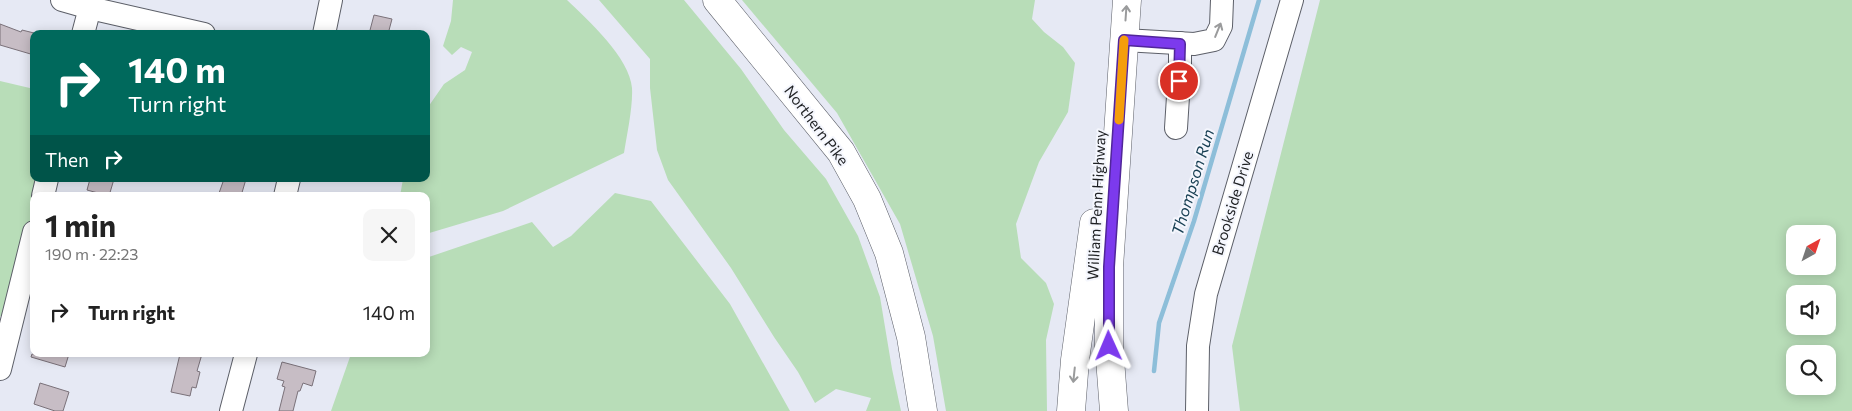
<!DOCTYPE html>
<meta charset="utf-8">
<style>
:root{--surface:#fff;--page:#f6f6f6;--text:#222;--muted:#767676}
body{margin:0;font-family:Commissioner,sans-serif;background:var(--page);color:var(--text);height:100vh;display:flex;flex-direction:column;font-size:19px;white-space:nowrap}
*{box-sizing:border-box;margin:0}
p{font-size:16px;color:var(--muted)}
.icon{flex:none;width:28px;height:28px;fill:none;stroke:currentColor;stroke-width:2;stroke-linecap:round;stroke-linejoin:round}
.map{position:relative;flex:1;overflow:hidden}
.details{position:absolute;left:30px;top:192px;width:400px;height:165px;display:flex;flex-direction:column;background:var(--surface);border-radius:10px;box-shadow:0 2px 12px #0003}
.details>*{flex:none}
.top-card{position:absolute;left:30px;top:30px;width:400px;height:152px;border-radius:10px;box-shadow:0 2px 12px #0003;background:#00695c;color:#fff;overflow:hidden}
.needle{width:32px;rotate:40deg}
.controls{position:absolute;left:1786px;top:225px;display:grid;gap:10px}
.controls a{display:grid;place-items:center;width:50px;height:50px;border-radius:10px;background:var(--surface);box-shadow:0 2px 12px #0003;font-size:25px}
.pin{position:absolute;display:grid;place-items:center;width:42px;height:42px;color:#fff;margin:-21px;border:2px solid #fff;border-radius:50%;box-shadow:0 1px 5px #0007}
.me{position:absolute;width:55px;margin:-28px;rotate:359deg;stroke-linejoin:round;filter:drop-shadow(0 0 4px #0008)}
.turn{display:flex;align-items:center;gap:18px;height:105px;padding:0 15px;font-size:22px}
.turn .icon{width:65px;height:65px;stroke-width:2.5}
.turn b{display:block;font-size:35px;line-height:42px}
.then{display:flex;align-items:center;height:48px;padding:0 15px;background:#0003;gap:10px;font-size:19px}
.round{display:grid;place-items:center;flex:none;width:52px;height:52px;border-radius:10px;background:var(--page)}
.overview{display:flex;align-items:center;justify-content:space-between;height:85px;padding:0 15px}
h1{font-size:30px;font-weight:700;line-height:38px}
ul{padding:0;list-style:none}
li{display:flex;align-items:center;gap:15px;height:70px;padding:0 15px}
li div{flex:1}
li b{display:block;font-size:19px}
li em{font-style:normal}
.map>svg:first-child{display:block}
</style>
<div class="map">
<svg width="1852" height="411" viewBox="0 0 1852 411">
<rect width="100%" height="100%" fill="#e6e9f4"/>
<g fill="#b8ddb8" fill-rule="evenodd">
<path d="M453,0h114c21,20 63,58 65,88 1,19 -5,46 -8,65l-121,58 -77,23v-38h-26l3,-17h23v-69l18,-26 21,-14 7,-18 -11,-5 -9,8 -9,-9 8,-25z"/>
<path d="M599,0h85l57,69 43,61 42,49 32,57 22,61 12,72 9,42h-35l5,-13 -35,-9 -21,14 -17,-31 -24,-35 -43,-69 -63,-88 -11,-30 -7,-62v-29z"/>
<path d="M742,0h293l-3,19 12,13 19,15 12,16 -7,49 -29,50 -23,62 5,34 25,25 8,21 -8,36 1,71h-101l-13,-75 -33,-112 -63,-111z"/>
<path d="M1320,0h532v411h-612l-8,-65zM1795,234h33v32h-33zM1795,294h33v32h-33zM1795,354h33v32h-33z"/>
<path d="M0,81l34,8v90h11l-11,17v31l-22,91 -12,-2z"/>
<path d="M615,193l36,8 79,103 60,107h-459l20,-57h75v-96l106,-36 21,25 18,-11z"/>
</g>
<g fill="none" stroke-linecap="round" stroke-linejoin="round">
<path stroke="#8dbed9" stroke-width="4.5" d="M1154,371l5,-48 35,-102 65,-221"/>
</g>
<g fill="#c7bdc5" stroke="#7a7179">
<path d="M374,15l18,4 -4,15h-19z"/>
<path d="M0,24l21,8 1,-2 12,3v22l-34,-10z"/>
<path d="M90,179h24l-5,17 -22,-6z"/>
<path d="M224,179h22l-5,17h-23z"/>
<path d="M32,354h37l-4,13 -34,-10z"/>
<path d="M180,354h22l-5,17 3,1 -4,16 -4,-1 -2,9 -19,-4z"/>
<path d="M282,362l34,9 -4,15 -9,-3 -3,8h-2l-5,20h-14l6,-24 -3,-1 2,-5 -7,-2z"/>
<path d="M40,383l29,9 -6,19h-8l-21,-7z"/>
</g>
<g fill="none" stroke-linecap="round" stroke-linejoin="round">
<defs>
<g id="minor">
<path d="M62,0l28,8 114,26"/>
<path d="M83,34l9,-34"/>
<path d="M324,34l7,-34"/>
<path d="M1124,40l70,4 20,-4 7,-14 1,-26"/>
<path d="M1176,128l4,-63v-22"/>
<path d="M43,196l4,-17"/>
<path d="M285,196l4,-17"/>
<path d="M0,369l34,-137"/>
<path d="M231,411l15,-57"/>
<path d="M1197,411l1,-65 8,-52 86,-294"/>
</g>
<g id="major">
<path d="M717,0l124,152 26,47 22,54 22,84 12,74"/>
<path d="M1071,411l4,-51 19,-137"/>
</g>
<path id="highway" d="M1114,411l-5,-65v-79l18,-267"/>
</defs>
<use href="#minor" stroke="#5c5f68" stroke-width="24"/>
<use href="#major" stroke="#5c5f68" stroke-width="29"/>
<use href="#highway" stroke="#5c5f68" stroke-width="29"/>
<use href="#minor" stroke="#fff" stroke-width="22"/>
<use href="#major" stroke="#fff" stroke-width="28"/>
<use href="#highway" stroke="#fff" stroke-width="28"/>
</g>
<defs><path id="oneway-shaft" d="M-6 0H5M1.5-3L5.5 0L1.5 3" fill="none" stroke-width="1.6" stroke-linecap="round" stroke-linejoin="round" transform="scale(1.25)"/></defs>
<g stroke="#9a9b9c">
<use href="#oneway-shaft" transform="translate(1126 13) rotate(-86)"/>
<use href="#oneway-shaft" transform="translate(1218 30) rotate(-68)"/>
<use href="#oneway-shaft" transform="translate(1074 375) rotate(96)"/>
</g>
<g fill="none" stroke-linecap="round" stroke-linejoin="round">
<defs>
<path id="route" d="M1109,346v-79l15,-227 56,4 -1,37"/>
</defs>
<use href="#route" stroke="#51269a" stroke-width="12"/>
<use href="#route" stroke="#7c3aed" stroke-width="9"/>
<path stroke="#f59e0b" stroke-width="9" d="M1119,120l5,-80"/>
</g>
<g text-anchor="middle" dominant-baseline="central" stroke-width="4" stroke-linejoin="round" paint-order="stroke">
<g font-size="15" fill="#1f2124" stroke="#f4f6fd">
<text transform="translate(817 125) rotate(53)">Northern Pike</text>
<text transform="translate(1232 203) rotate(-73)">Brookside Drive</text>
<text transform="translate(1096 205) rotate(-87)">William Penn Highway</text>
</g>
<g font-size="16" font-style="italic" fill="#163e52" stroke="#f4f6fd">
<text transform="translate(1192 182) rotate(-73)">Thompson Run</text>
</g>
</g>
</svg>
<div class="controls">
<a><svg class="needle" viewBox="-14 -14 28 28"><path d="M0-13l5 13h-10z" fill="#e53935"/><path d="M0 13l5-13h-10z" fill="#767676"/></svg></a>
<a><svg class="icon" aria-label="sound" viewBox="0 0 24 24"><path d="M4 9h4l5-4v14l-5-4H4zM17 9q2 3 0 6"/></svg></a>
<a><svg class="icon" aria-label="search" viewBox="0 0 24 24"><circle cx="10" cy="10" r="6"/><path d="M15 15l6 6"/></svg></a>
</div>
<div class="pin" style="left:1179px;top:81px;background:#d93025"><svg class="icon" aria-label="arrive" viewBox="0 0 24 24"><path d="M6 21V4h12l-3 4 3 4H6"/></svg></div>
<svg class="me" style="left:1109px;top:346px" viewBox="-20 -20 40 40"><path d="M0-17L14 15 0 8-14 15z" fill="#7c3aed" stroke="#fff" stroke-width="4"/></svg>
<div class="top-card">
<div class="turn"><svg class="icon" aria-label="right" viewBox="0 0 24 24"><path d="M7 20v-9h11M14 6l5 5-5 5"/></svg><div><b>140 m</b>Turn right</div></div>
<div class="then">Then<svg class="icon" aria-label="right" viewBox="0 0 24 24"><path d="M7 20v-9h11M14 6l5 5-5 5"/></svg></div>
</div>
<section class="details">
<div class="overview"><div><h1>1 min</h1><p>190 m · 22:23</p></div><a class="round"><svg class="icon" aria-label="close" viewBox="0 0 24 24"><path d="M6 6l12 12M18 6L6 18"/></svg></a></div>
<ul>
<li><svg class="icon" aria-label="right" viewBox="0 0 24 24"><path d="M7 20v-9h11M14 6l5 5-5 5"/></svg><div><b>Turn right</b></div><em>140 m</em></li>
</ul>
</section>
</div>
